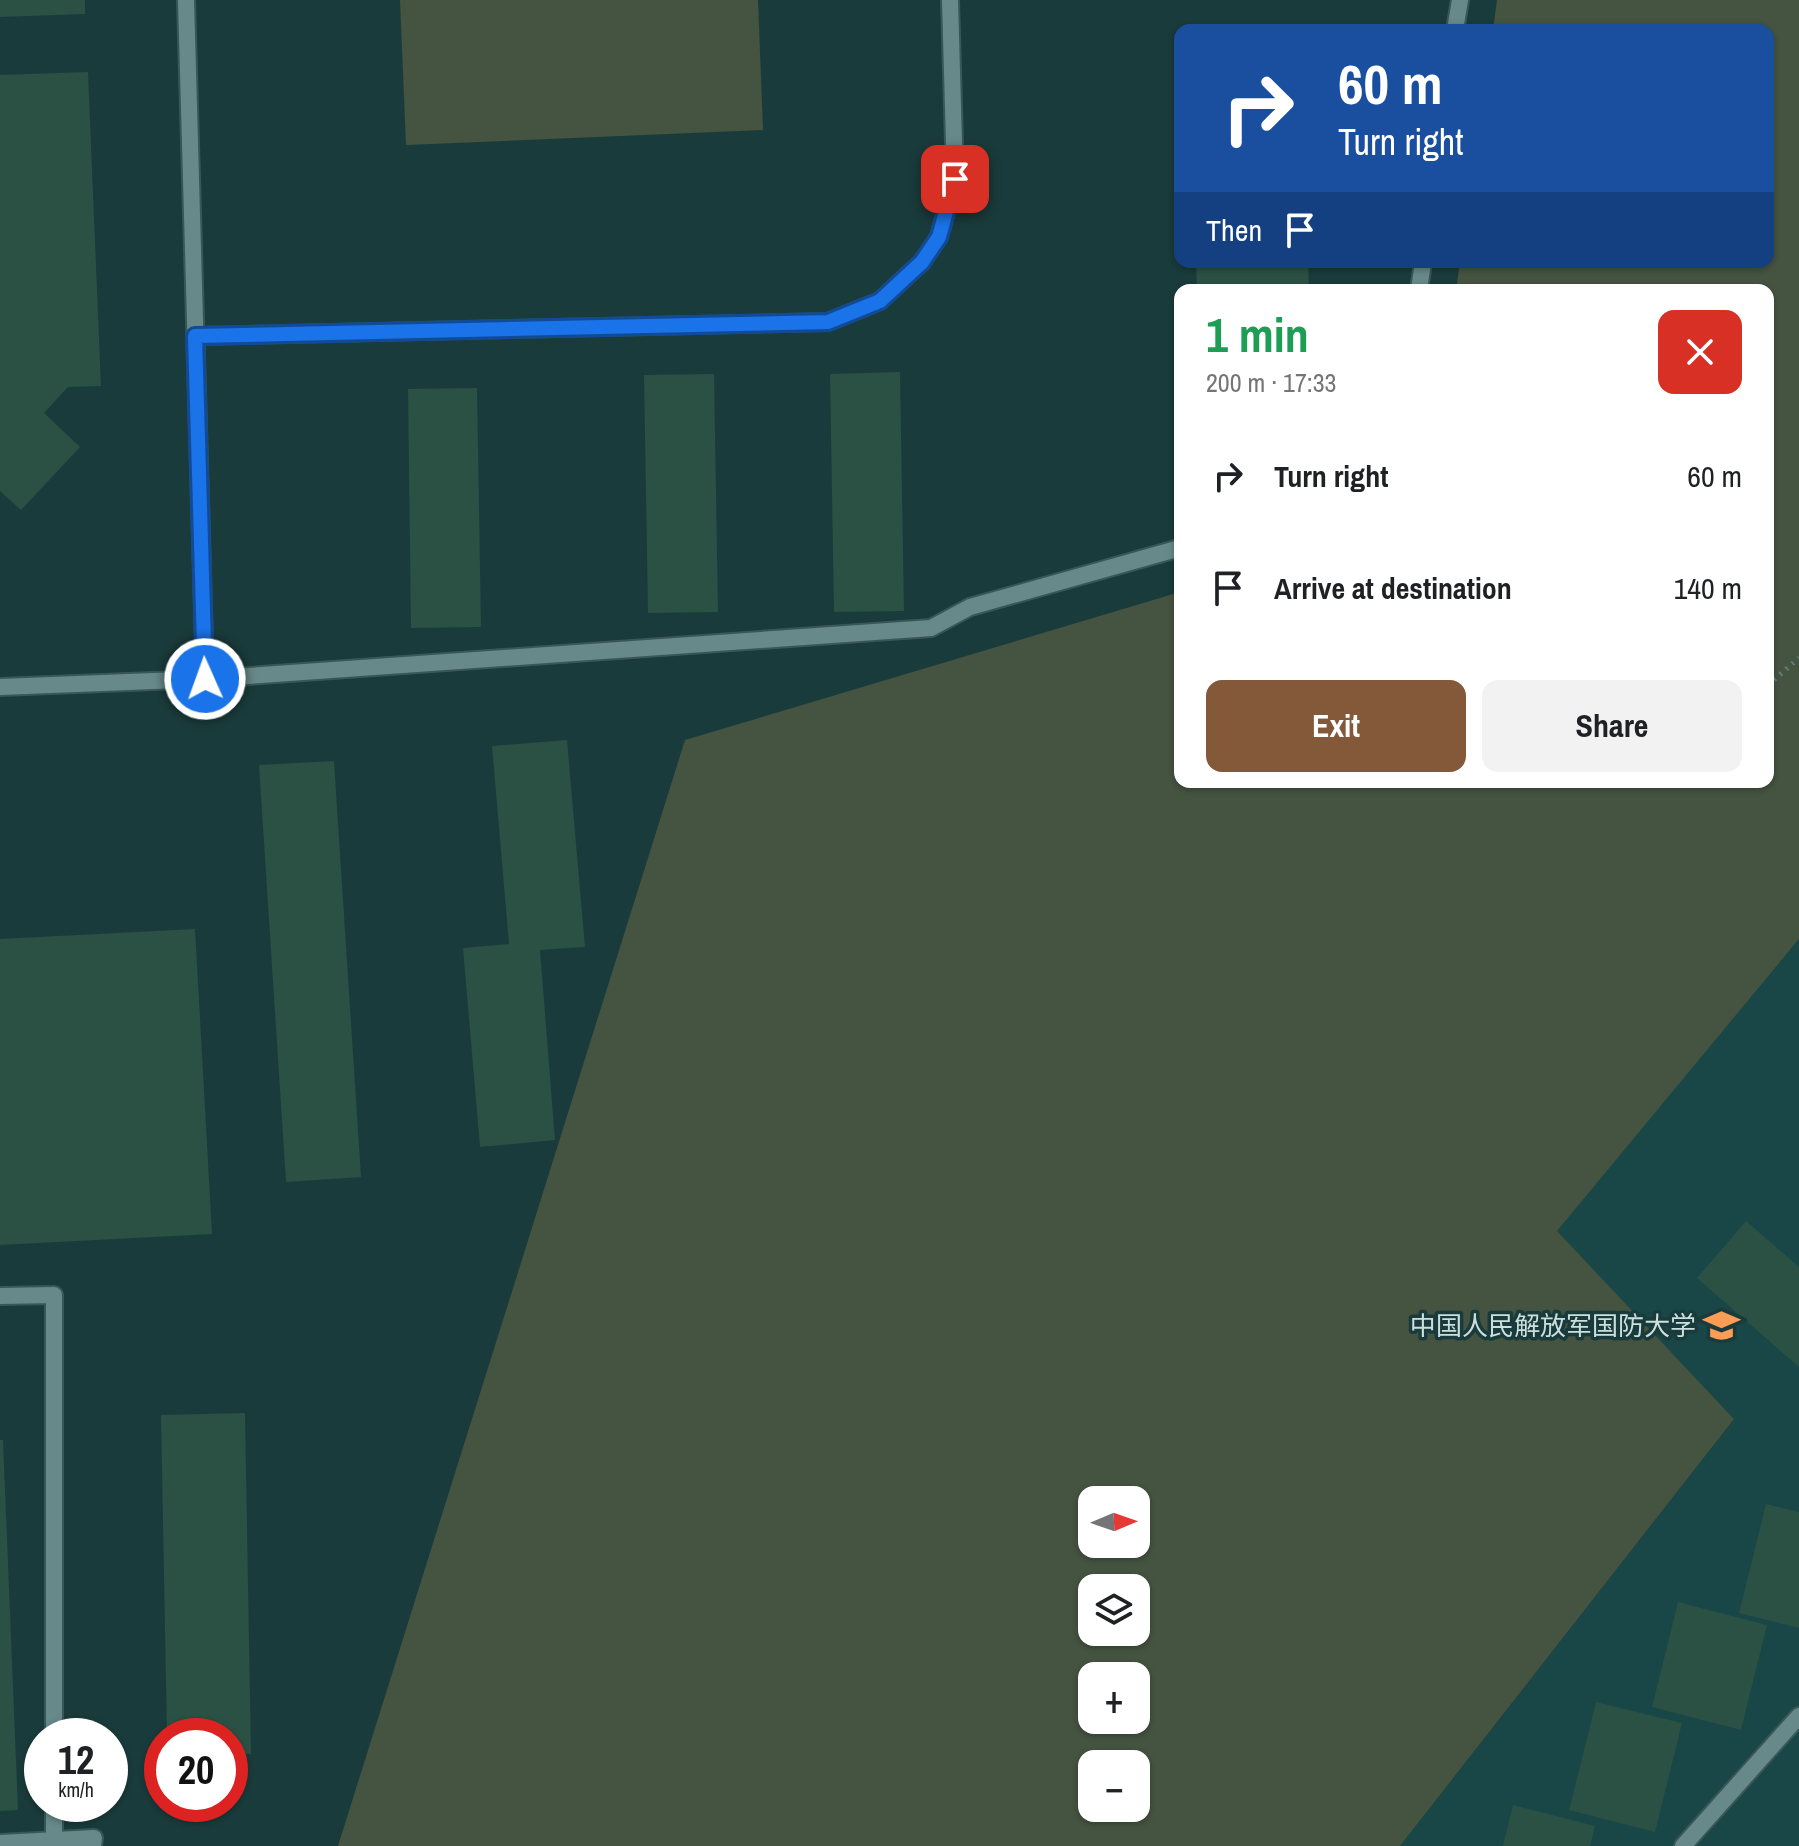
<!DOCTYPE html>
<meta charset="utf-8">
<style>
:root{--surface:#fff;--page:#f2f2f2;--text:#202124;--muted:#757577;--accent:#83593a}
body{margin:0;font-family:"Archivo Narrow","Noto Sans SC",sans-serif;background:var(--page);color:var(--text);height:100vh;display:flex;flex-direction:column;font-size:30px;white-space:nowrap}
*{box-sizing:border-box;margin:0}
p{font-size:26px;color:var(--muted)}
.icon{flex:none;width:44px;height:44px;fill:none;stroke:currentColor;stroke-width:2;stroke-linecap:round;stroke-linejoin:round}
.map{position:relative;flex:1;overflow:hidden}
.panel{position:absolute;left:1174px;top:284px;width:600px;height:504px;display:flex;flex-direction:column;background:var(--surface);border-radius:16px;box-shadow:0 2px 6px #0004}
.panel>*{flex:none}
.hud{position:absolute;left:1174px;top:24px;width:600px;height:244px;border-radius:16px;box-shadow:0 2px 6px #0004;background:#1a4fa0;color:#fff;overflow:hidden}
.needle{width:52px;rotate:88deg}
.controls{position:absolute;left:1078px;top:1486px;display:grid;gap:16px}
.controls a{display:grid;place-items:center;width:72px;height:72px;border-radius:16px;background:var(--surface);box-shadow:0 2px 6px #0004;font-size:40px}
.speed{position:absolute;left:24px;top:1718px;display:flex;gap:16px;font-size:40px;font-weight:700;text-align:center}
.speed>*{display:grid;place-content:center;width:104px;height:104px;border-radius:50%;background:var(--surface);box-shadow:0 2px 6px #0004;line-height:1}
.speed small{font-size:20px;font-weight:400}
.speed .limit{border:12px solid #d22;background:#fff;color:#111}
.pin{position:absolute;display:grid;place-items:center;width:68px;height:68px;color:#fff;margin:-34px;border-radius:16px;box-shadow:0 4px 12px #0006}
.me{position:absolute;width:88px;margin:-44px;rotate:358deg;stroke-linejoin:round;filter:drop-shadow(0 0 6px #0008)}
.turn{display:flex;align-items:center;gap:28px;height:168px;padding:0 32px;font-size:36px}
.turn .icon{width:104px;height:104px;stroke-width:2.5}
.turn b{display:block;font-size:56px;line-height:68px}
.then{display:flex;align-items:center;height:76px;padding:0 32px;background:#0003;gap:16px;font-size:30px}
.round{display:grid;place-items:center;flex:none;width:84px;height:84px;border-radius:16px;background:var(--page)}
.head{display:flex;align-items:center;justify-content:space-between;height:136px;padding:0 32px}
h1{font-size:48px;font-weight:700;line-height:60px;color:#1e9e55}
.primary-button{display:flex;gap:16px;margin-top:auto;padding:16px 32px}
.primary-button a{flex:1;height:92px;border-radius:16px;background:var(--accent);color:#fff;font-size:32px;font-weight:700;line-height:92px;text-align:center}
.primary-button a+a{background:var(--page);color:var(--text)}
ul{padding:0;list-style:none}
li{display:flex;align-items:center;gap:24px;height:112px;padding:0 32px}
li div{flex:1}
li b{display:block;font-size:30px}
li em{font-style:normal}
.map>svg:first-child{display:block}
</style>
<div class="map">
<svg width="1799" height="1846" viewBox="0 0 1799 1846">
<rect width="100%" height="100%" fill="#1a3b3b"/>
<path fill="#194646" d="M1799,939v907h-399l334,-427 -178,-188z"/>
<g fill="#455341" fill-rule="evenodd">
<path d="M400,0h358l5,130 -357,15z"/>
<path d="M1497,0h302v939l-242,292 177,188 -334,427h-1062l347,-1106 495,-148v190h588v-492h-312l4,-28h308v-232h-275zM1092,1500h44v44h-44zM1092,1588h44v44h-44zM1092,1676h44v44h-44zM1092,1764h44v44h-44z"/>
</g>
<g fill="#2a5143">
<path d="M0,0h85v14l-85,3z"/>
<path d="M88,72l13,314 -33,1 -24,26 36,34 -59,63 -21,-19v-416z"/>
<path d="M1196,262h112l1,28h-112z"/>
<path d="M900,372l4,239 -70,1 -4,-238z"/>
<path d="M714,374l4,238 -70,1 -4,-238z"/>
<path d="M477,388l4,239 -70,1 -3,-239z"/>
<path d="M567,740l18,207 -45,3 15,190 -75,7 -17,-199 46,-4 -17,-198z"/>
<path d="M334,761l27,416 -75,5 -27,-417z"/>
<path d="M195,929l17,305 -212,11v-306z"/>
<path d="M1746,1221l53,46v100l-102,-89z"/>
<path d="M245,1413l6,341h-21v-18h-63l-6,-321z"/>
<path d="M0,1440h3l15,370 -18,1z"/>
<path d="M1766,1504l33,8v116l-60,-15z"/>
<path d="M1678,1602l89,23 -26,105 -89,-23z"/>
<path d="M1596,1702l86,21 -27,109 -86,-22z"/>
<path d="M1513,1805l82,21 -5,20h-87z"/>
</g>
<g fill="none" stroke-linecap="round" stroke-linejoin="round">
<defs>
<g id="service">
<path d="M1455,30l5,-30"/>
<path d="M1419,290l4,-28"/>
<path d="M195,336l633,-14 52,-21 42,-39 17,-25 16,-58 -5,-179"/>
<path d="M205,679l726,-51 39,-21 210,-59"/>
<path d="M0,687l205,-8 -19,-679"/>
<path d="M1683,1846l116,-130"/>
</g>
<g id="minor">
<path d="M0,1296l54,-1v441"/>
<path d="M54,1804v37"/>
<path d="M0,1843l94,-5 -1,8"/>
</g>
</defs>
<use href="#service" stroke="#395757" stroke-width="20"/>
<use href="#minor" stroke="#395757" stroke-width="20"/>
<path stroke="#627d7d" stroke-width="5" stroke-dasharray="2 6" stroke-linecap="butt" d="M1768,685l31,-27"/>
<use href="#service" stroke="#678989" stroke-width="16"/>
<use href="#minor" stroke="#678989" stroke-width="16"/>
</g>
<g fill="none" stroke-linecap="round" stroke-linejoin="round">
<defs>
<path id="route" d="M205,679l-10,-343 633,-14 52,-21 42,-39 17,-25 16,-58"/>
</defs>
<use href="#route" stroke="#114b97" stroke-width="20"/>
<use href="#route" stroke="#1a73e8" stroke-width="14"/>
</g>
<defs>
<symbol id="university-bare" viewBox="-9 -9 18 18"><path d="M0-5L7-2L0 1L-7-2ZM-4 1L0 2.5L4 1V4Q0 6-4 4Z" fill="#fd9d55" stroke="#1a3b3b" stroke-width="2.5" paint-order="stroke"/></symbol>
</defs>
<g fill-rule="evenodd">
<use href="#university-bare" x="1696" y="1300" width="51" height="51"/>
</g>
<g text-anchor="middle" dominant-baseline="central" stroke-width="7" stroke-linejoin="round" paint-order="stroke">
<g font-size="26" fill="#ccdede" stroke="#1a3b3b" text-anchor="end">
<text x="1696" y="1325">中国人民解放军国防大学</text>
</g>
</g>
</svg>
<div class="controls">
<a><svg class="needle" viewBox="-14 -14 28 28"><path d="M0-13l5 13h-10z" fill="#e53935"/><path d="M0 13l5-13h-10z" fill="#757577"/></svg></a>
<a><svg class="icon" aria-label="layers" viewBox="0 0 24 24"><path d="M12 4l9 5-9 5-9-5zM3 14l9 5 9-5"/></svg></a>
<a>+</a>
<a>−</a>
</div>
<div class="speed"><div>12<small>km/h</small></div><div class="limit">20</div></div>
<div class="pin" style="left:955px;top:179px;background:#d93025"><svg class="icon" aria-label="arrive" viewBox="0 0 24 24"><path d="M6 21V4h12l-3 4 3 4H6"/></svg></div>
<svg class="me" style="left:205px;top:679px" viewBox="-20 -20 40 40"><circle r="17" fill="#1a73e8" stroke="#fff" stroke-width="3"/><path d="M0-11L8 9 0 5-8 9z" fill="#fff"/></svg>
<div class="hud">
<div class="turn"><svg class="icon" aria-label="right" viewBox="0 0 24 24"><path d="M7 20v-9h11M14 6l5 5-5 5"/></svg><div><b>60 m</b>Turn right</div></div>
<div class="then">Then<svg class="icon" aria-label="arrive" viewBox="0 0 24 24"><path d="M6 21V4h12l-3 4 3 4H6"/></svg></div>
</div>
<section class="panel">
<div class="head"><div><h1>1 min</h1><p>200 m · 17:33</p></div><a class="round" style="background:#d93025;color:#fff"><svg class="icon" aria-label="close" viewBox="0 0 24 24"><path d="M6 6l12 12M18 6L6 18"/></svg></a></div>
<ul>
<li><svg class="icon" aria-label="right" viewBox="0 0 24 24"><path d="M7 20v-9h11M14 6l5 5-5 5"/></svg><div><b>Turn right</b></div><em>60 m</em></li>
<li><svg class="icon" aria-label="arrive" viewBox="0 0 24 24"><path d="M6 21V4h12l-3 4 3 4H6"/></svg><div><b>Arrive at destination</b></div><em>140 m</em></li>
</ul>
<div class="primary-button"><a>Exit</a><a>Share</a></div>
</section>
</div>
